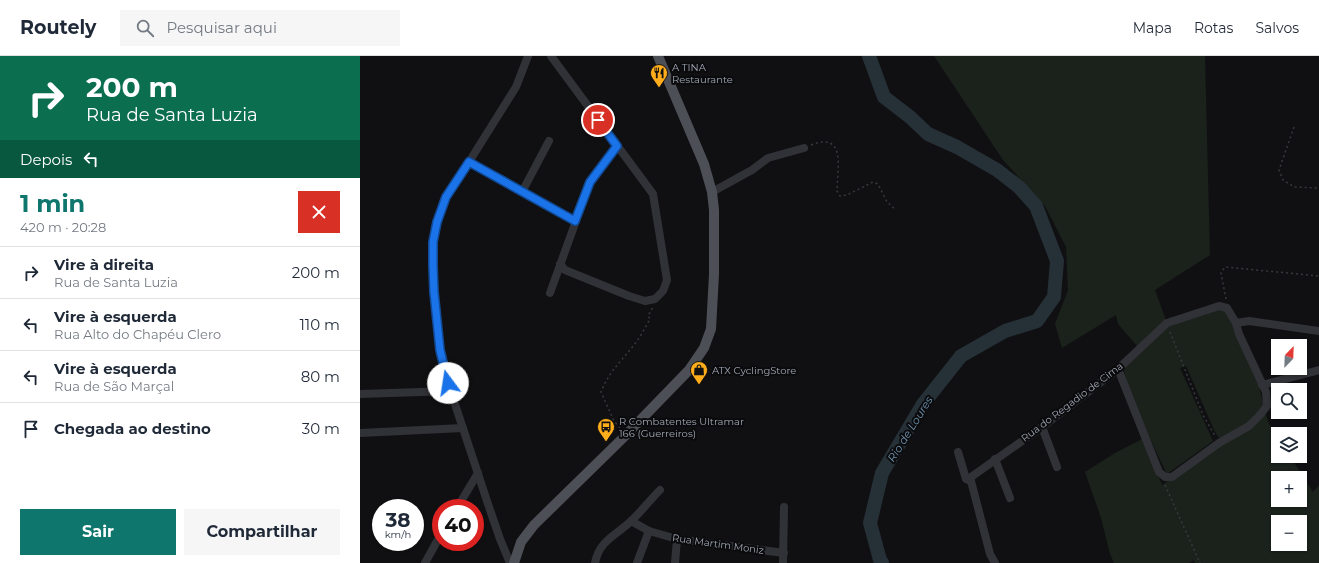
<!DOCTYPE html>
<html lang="pt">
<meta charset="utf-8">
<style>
:root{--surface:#fff;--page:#f6f6f7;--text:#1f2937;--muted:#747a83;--line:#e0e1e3;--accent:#0f766e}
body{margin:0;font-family:Montserrat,sans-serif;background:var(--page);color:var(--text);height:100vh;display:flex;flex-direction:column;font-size:15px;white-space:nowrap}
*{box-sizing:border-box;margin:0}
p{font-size:13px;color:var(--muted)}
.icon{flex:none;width:22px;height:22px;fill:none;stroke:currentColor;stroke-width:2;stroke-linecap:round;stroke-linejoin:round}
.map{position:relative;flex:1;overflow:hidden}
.side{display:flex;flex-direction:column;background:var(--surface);width:360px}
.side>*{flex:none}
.banner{background:#0b6e4f;color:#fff;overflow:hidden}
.needle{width:26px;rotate:23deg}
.fabs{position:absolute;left:911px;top:283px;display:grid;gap:8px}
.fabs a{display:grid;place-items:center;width:36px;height:36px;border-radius:0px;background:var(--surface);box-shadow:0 1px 3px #0004;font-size:20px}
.speed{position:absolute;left:12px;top:443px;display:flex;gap:8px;font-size:20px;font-weight:700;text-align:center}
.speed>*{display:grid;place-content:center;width:52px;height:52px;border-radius:50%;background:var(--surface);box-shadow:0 1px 3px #0004;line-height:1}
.speed small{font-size:10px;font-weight:400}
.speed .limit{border:6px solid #d22;background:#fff;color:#111}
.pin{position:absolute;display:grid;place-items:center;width:34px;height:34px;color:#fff;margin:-17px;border:2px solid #fff;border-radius:50%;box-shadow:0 1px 4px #0007}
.me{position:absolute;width:44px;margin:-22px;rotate:346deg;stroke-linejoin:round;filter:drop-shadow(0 0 3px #0008)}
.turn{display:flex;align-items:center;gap:14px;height:84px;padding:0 20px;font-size:18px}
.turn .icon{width:52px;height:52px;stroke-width:2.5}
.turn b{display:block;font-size:28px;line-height:34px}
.then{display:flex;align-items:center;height:38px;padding:0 20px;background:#0003;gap:8px;font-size:15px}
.round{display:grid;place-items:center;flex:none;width:42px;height:42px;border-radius:0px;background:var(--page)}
.summary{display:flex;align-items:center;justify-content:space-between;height:68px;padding:0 20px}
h1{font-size:24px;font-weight:700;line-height:30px;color:var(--accent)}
.cta{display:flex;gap:8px;margin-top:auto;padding:8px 20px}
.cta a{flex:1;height:46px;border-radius:0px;background:var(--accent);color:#fff;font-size:16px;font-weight:700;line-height:46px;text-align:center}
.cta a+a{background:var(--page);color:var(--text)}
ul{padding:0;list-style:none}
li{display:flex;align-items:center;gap:12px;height:52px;padding:0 20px;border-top:1px solid var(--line)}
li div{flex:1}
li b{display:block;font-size:15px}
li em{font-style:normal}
header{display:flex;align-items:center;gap:24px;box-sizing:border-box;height:56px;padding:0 20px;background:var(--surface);border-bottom:1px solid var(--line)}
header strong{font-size:19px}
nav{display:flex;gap:22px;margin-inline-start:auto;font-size:14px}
.search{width:280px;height:36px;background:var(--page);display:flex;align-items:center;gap:10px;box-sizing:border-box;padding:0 14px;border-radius:0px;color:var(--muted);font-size:15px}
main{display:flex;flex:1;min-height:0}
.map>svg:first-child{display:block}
</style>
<header>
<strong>Routely</strong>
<div class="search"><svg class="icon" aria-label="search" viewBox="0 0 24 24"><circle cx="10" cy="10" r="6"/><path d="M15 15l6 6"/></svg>Pesquisar aqui</div>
<nav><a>Mapa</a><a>Rotas</a><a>Salvos</a></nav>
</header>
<main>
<section class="side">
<div class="banner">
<div class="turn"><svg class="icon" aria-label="right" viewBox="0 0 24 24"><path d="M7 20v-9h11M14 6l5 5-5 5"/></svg><div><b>200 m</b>Rua de Santa Luzia</div></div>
<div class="then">Depois<svg class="icon" aria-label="left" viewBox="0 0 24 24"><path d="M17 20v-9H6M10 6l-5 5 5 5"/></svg></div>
</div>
<div class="summary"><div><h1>1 min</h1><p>420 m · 20:28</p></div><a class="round" style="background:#d93025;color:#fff"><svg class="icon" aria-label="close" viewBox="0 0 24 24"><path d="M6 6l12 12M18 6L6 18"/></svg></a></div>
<ul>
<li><svg class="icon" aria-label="right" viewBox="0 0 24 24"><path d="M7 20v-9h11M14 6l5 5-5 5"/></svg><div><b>Vire à direita</b><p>Rua de Santa Luzia</p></div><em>200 m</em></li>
<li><svg class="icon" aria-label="left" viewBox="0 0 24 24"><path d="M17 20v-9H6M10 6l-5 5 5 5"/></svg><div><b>Vire à esquerda</b><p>Rua Alto do Chapéu Clero</p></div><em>110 m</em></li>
<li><svg class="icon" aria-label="left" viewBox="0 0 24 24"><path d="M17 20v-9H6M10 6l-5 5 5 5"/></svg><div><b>Vire à esquerda</b><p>Rua de São Marçal</p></div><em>80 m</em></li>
<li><svg class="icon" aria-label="arrive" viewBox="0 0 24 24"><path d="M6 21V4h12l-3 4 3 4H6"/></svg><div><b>Chegada ao destino</b></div><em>30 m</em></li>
</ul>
<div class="cta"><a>Sair</a><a>Compartilhar</a></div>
</section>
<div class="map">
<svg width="959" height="507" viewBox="0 0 959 507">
<rect width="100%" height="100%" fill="#101012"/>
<path fill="#1a221b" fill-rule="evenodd" d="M574,0h271l5,199 -55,35 11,30 53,-13 10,7 29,69 10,39 10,16v18h12l23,36 6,-7v78h-124l-1,-3 -5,3h-75l-4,-9 -9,-36 -16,-46 30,-19 29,-15 18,47 61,-41 -8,-12 -29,-66 -6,2 33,73 -46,33c-8,-18 -46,-92 -43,-107 1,-7 9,-15 13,-21l-19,-22 -2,-9 -54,33 -7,-24 13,-34 -2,-43 -21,-41 -42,-46zM918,422h22v22h-22zM918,466h22v22h-22z"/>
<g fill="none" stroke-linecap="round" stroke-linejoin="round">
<path stroke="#263037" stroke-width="14" d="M509,0l15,41 26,20 18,17 29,13 40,23 22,17 17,19 21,55 -3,36 -17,24 -32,10 -44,25 -38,48 -41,69 -12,50 10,37 2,3"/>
<g stroke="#37393e" stroke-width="1.5" stroke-dasharray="2 3" stroke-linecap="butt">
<path d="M934,71l-15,43 4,10 11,7 25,1"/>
<path d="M451,89c36,-14 26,24 26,46l3,5 7,-1 26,-13 5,2 9,18 8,7"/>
<path d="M866,243l-5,-26 4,-6 94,9"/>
<path d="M810,276l33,83 12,21"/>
<path d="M260,372l-6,-7 -13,-29c9,-23 23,-33 36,-51 5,-7 9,-15 13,-22l-2,-3 5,-9"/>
<path d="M805,429l35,78"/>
</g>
<g stroke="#313237" stroke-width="8">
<path d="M191,0l102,138 14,86 -4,11 -8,8 -10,2 -16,-5 -64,-26 -5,-6"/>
<path d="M109,106l106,59"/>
<path d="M162,136l27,-51"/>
<path d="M352,136l40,-22 16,-12 36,-10"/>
<path d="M190,237l40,-111 27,-36"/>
<path d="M758,313l41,103 6,5h7l47,-34 30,-17 10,-10 8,-10 -1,-14 -27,-58 -3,-11"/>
<path d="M902,329l57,-15"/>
<path d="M0,338l91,-3"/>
<path d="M682,371l15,40"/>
<path d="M0,377l103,-5"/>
<path d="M598,396l8,27 5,2"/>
<path d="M635,403l15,39"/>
<path d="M97,452l21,-35"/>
<path d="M271,465l18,10 28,8 107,14"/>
<path d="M65,507l16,-29"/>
<path d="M150,507l-10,-24 -13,-38 -39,-118 -8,-33 -6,-58 -1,-27v-23l4,-20 8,-25 24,-35 47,-75 12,-31"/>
<path d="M235,507c4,-22 20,-27 35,-41 11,-10 20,-22 30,-32"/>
<path d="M277,507l12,-32"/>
<path d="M315,507l2,-24"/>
<path d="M423,507l1,-56"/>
<path d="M635,507l-5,-9 -19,-73v-4l71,-50 76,-58 49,-46 52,-17 8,2 9,15 13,-2 70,10"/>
</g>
<path stroke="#4d4f57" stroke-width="10" d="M154,507l7,-21 13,-17 92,-90 63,-65 15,-22 7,-19 3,-55v-64l-2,-18 -8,-28 -46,-108"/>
</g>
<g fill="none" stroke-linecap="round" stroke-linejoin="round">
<defs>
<path id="route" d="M88,327l-8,-33 -6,-58 -1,-27v-23l4,-20 9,-25 23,-35 106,59 15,-39 27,-36 -19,-26"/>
</defs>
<use href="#route" stroke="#114b97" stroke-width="10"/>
<use href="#route" stroke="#1a73e8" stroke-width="7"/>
</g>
<defs>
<symbol id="restaurant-pin" viewBox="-11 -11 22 30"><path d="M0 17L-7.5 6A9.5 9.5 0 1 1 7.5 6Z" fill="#ffad1b" stroke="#0b0b0d"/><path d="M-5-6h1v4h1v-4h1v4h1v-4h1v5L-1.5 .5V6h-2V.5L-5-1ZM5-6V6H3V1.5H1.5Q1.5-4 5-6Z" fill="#111"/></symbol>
<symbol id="shop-pin" viewBox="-11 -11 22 30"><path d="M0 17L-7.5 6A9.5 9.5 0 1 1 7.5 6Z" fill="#ffad1b" stroke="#0b0b0d"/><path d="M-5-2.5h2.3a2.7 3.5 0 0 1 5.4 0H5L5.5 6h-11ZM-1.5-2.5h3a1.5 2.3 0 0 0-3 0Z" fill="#111"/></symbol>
<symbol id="bus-pin" viewBox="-11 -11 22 30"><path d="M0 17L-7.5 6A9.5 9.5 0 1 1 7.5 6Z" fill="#ffad1b" stroke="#0b0b0d"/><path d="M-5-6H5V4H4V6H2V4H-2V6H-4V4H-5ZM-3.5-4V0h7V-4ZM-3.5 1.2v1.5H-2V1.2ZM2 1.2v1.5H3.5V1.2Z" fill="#111"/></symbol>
</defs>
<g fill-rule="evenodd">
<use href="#restaurant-pin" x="289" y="7" width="20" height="27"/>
<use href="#shop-pin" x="329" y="304" width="20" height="27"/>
<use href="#bus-pin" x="236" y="361" width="20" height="27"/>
</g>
<g text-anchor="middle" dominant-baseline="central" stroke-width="4" stroke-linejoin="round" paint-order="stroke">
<g font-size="10" fill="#a0a7b4" stroke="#0b0b0d" text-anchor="start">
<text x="312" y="11">A TINA<tspan x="312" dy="12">Restaurante</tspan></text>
<text x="352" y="314">ATX CyclingStore</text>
<text x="259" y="365">R Combatentes Ultramar<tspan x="259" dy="12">166 (Guerreiros)</tspan></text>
</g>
<g font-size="10" fill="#a0a7b4" stroke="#0b0b0d">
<text transform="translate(712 346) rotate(-37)">Rua do Regadio de Cima</text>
<text transform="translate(358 488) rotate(8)">Rua Martim Moniz</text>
</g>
<g font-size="11" font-style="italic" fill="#7297b4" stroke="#0b0b0d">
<text transform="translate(550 373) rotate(-58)">Rio de Loures</text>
</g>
</g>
</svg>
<div class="fabs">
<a><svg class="needle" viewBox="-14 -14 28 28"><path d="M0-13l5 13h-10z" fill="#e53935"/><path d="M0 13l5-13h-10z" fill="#747a83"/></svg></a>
<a><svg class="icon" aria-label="search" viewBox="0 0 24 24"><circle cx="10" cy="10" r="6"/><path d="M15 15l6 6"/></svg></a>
<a><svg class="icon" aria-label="layers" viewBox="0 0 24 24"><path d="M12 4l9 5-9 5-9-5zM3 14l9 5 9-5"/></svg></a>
<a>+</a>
<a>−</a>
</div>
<div class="speed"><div>38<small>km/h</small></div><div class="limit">40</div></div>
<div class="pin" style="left:238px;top:64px;background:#d93025"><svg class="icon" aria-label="arrive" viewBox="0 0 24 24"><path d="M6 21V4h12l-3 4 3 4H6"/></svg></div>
<svg class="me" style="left:88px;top:327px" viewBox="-20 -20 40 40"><circle r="19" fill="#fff"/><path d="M0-13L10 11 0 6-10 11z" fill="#1a73e8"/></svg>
</div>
</main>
